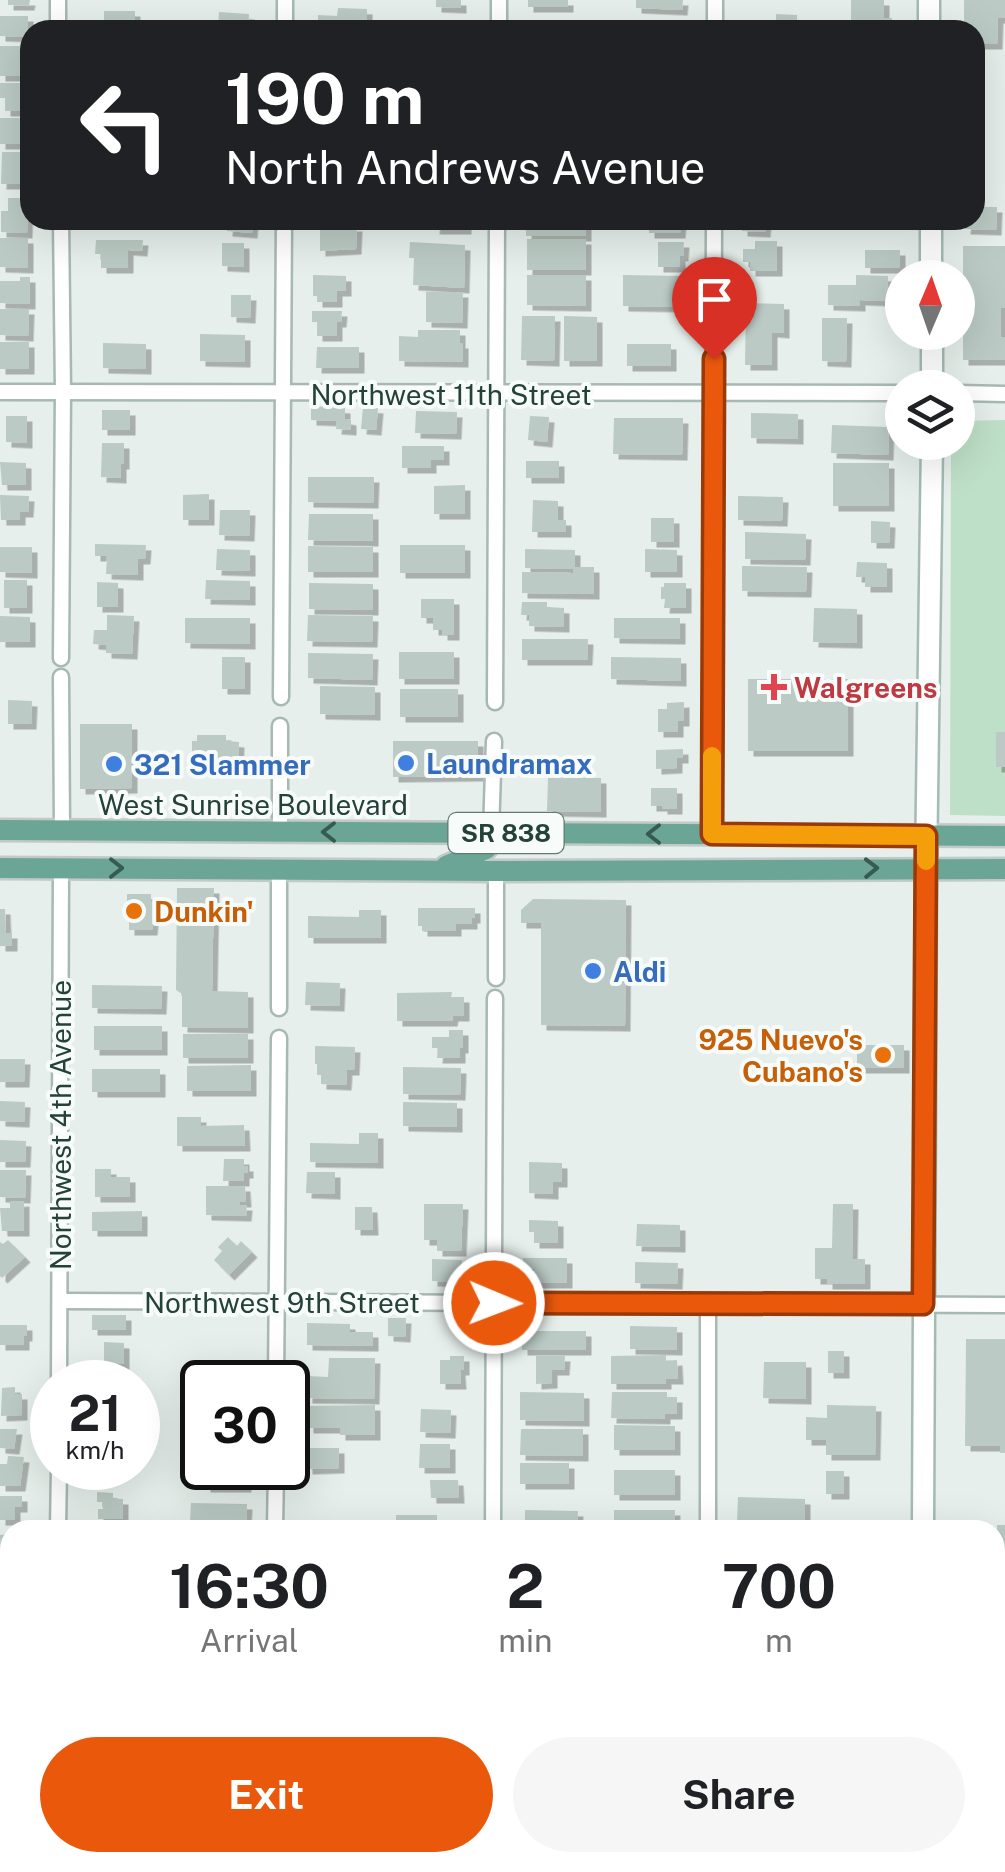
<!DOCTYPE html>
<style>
:root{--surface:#fff;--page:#f6f6f6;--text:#202124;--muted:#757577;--accent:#ea580c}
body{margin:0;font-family:"Public Sans",sans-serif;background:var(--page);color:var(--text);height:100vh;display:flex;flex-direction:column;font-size:38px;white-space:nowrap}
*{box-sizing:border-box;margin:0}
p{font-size:32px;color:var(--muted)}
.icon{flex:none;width:55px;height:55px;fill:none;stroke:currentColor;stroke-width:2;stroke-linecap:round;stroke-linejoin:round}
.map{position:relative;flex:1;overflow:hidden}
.drawer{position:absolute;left:0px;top:1520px;width:1005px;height:352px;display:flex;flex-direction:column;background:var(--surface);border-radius:30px 30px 0 0;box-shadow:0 10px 40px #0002}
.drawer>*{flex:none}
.banner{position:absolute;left:20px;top:20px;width:965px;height:210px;border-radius:30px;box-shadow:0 10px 40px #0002;background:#202124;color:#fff;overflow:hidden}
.needle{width:65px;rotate:2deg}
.buttons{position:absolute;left:885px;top:260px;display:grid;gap:20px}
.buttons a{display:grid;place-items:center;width:90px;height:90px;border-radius:50%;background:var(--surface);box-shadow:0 10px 40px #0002;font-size:50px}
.speed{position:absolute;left:30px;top:1360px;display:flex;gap:20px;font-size:50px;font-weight:700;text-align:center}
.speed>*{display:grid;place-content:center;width:130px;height:130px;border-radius:50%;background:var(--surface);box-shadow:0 10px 40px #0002;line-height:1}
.speed small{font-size:25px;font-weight:400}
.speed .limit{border:5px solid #111;border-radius:15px;background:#fff;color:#111}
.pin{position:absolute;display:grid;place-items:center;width:85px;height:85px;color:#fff;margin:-102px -42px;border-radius:50% 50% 50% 0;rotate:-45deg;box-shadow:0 0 10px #0007}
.pin .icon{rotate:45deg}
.me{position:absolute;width:110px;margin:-55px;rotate:91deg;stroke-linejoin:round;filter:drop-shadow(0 0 8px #0008)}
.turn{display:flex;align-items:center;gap:35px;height:210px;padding:0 40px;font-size:45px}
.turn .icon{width:130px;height:130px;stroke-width:2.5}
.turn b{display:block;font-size:70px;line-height:85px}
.eta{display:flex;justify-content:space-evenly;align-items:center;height:170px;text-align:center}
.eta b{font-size:60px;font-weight:700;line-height:70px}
.primary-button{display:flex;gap:20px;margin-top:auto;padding:20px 40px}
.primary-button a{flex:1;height:115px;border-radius:60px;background:var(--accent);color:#fff;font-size:40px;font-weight:700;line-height:115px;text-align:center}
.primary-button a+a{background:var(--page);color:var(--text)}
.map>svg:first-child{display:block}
</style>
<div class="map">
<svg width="1005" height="1872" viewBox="0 0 1005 1872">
<defs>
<filter id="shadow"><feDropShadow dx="5.5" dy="5.5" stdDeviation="0" flood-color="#0004"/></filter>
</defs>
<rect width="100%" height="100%" fill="#e6efeb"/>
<path fill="#bfe0c8" d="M1005,420v396l-55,-1 1,-372 7,-1v-21z"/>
<g fill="#bbcac4" filter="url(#shadow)">
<path d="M8,0h22l-1,5h-21z"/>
<path d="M436,0h25v8l-25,-1z"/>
<rect x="528" y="0" width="40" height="7"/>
<path d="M636,0h47l-1,10 -46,-2z"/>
<path d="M851,0h33v18h8v12h-33v-9h-8z"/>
<path d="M964,0h41v18h-7l-1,26h-22v-14h-11z"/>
<path d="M338,8l29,1v21h-49v-15l19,1z"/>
<rect x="104" y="11" width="31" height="16"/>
<path d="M219,12l30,2 -1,16h-30z"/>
<path d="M776,14l21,1v15h-54l1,-6h32z"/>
<path d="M0,16h28v21l-28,-1z"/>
<path d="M441,25l26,1v4h-26z"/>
<path d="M0,46h25l-1,30h-24z"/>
<path d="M0,83h30v28h-25v-13h-5z"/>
<rect x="0" y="118" width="28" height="26"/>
<path d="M2,152h25v32h-26z"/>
<path d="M8,198h20l-1,35 -26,-1v-21h7z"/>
<path d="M975,207h22l-1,23 -31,-1 1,-9h9z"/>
<path d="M228,220h25l-1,13 -25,-2z"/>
<path d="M435,220h31v9h-32z"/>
<rect x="526" y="220" width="60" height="16"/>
<path d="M649,220h32l-1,13h-31z"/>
<path d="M742,220h24l-1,12 -23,-1z"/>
<path d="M320,226h37l-1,23 -36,2z"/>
<path d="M0,238h28v30l-28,-1z"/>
<rect x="527" y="239" width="59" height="31"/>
<path d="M96,240h47l-1,11 -14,-1v18h-27v-14h-6z"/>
<path d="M755,241h22v30h-27v-9h-7v-13h12z"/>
<path d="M410,242l55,3 -1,43 -51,-3 1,-27h-5z"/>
<path d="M658,242h26l-1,14h-3v11h-22z"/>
<path d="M222,243h22v24l-22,-1z"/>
<path d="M963,246h42v62h-4v29h4v23h-42z"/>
<rect x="865" y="250" width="35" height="18"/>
<path d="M313,275l33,1v15h-9v11h-20v-6h-4z"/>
<path d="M527,275h59v31l-59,-1z"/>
<path d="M623,275l60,1 -1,31 -59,-1z"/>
<path d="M856,275l32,1 -1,25 -27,-1v6l-32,-1v-20h28z"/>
<path d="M20,277h10v27l-30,-1v-22h20z"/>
<path d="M426,292h37l-1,31 -36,-1z"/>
<path d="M231,295h20l-1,23 -19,-1z"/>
<path d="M746,303l38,1v29l-12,-1v33h-27z"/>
<path d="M0,309h29l-1,27 -28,-1z"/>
<path d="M312,311h30l-1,11h-4v14h-20v-14h-5z"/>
<path d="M522,316h33l-1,45 -33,-1z"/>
<path d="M564,316l33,1v44h-33z"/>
<path d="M822,318h25l-1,44 -24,-1z"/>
<path d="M418,330h42v13h3v19l-64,-1v-25l19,1z"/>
<path d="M200,334l45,1v27l-45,-1z"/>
<rect x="0" y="342" width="29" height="27"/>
<path d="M103,343l43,1v25l-43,-1z"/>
<rect x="627" y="344" width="44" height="22"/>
<path d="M317,347h42v21h-43z"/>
<path d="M311,406l34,2v11l6,1v10l-15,-1 1,-8 -26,-1z"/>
<path d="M363,407l15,1 -2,22 -15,-1z"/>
<rect x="102" y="410" width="28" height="20"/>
<path d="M416,411l41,1 -1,22 -41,-1z"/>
<path d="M751,413l47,1v25l-47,-1z"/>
<path d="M6,416h21v27l-21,-1z"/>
<path d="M530,416l19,1 -2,25 -19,-2z"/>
<path d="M614,418h69l-1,37 -69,-1z"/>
<path d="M832,425l57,2 -1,28 -57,-2z"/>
<path d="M102,443h22v21h-3v14l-20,-1z"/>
<path d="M402,446h42v14h-13v8h-29z"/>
<rect x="526" y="461" width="33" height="17"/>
<path d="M0,462l26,1v22h-24z"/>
<rect x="833" y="463" width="56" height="43"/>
<path d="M308,477h66l-1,26 -65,-1z"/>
<path d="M465,485v29h-31v-28z"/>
<path d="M209,494v26h-26v-25z"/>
<path d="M0,495l29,1 -1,16h-8v8h-19z"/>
<path d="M738,496l45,1 -1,24 -44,-1z"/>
<path d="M533,500l25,1v19h8v12h-34z"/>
<path d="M220,510h30l-1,26 -30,-1z"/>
<path d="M309,514h64v27l-65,-1z"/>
<rect x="651" y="518" width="23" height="24"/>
<path d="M871,521l19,1 -1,21h-18z"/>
<path d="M745,532l61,2 -1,26 -60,-1z"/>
<path d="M95,544l51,1 -1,14h-7v16l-32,-1 1,-18h-12z"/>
<rect x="400" y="545" width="65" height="28"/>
<path d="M308,546l65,1v25h-65z"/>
<path d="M0,547h32v26l-32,-1z"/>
<path d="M217,549l33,1v21l-34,-1z"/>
<path d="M525,549l50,1v17h19v27l-72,-1v-21l51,1v-4l-48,-1z"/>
<path d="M645,549l32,1v22h-32z"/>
<path d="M857,562l30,1v24h-22v-10h-9z"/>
<path d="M742,566l65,1 -1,25 -64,-1z"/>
<rect x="4" y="580" width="23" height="28"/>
<path d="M206,580l44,1v19l-45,-1z"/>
<path d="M97,582l21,1v24h-21z"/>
<path d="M309,583l64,1v26l-64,-1z"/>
<path d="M664,583h22v25h-22l1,-9h-4v-12h3z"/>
<path d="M421,599h33v36h-12v-5h-9v-12h-12z"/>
<path d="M522,602h25v5l17,1v19l-35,-1v-11h-8z"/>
<path d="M814,608l43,1v34l-44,-1z"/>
<path d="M107,615l27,1 -2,38 -26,-1v-8l-13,-1 1,-14h13z"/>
<path d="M308,615l65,1 -1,26 -65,-1z"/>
<path d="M0,616l30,1v25h-30z"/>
<path d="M185,618h65v26l-65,-1z"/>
<path d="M614,618h66v21l-66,-1z"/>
<path d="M522,639h66l-1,21h-65z"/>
<rect x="399" y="652" width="55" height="27"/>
<path d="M308,653l65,1 -1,26 -64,-2z"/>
<rect x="222" y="657" width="23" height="32"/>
<path d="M611,657l70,1v23l-70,-2z"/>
<rect x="748" y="679" width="100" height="72"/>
<path d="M320,686l55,1v28l-55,-1z"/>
<rect x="400" y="689" width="58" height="28"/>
<path d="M8,700l24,1 -1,23h-23z"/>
<path d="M684,702v19h-6v11h-20v-23h9v-6z"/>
<path d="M80,724h52v64l-52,1z"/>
<rect x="996" y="732" width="9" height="35"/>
<path d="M197,735h29v6l13,1 -1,26 -46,-1v-26h5z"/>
<path d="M393,741h85v35l-85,1z"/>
<path d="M683,749v9h-6v10l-21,1v-19z"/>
<path d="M548,777l53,1v34l-54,-1z"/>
<path d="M651,788h26v21h-15v-3h-11z"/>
<path d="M177,888h37l-2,103 36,1v36l-66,-1v-33l-6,-4z"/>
<path d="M127,894h24v7h4l-3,29h-23v-26h-2z"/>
<path d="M533,899l93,1 -1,126 -84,-1v-102h-20v-13z"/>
<path d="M418,908h57v10h-3v6h-16v7h-34v-5h-4z"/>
<path d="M0,909h5l1,24h6v13h-12z"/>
<path d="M359,910h22v28h-73v-22l51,1z"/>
<path d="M306,982l34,1 -1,23 -34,-1z"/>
<path d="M92,985l70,1 -1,23 -69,-1z"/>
<path d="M452,992l-1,5h13v19h-11l-1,5h-55v-28z"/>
<rect x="94" y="1026" width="68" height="24"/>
<path d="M449,1030h14v18h-3v10h-23l1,-10h-6v-11h17z"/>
<rect x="183" y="1034" width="65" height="24"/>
<rect x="857" y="1045" width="47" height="23"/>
<path d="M315,1046l40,1 -1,23h-7l-1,15 -25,-1v-9h-4v-11h-2z"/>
<path d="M0,1059h25l-1,23h-24z"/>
<path d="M251,1065v26h-64v-25z"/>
<path d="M403,1067l58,1 -1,27 -57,-1z"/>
<rect x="92" y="1069" width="68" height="23"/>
<path d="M0,1101l25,1 -1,20 -24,-1z"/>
<path d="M403,1102l54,1v24l-54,-1z"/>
<path d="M177,1117h24v9l43,-1 1,21h-68z"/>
<path d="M359,1133h19v30l-68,-1v-19l49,1z"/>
<path d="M0,1140l26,1 -1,21h-25z"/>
<path d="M224,1159h20v7h4v7h-4v8h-21z"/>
<path d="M529,1162l33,1v19h-9v12l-24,-1z"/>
<path d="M95,1169h16v8h19v20h-35z"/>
<path d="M0,1170h26l-1,28 -25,-1z"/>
<path d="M307,1172h28v22l-29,-1z"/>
<path d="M206,1186h39l1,16h-6v3h7l-1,11 -40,-1z"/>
<path d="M24,1201v30h-22l-2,-23h10v-6z"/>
<path d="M424,1204h39l-2,47h-24v-11h-13z"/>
<path d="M833,1204h20l-1,55h13v25h-38v-5h-12v-31h17z"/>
<path d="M355,1207h17l1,23h-18z"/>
<path d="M142,1211v20h-50v-19z"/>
<path d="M529,1220l29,1v22h-24v-11h-5z"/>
<path d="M637,1224l43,1v22l-44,-1z"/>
<path d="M228,1237l9,9 4,-5 11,11 -23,23 -15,-15 8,-9 -4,-4z"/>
<path d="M8,1240l17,17 -23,21 -2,-2v-34l3,2z"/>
<path d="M523,1258h44v25h-33v-14h-11z"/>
<path d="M432,1259l30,1 -1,22 -29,-1z"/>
<path d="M635,1262l43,1 -1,21 -42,-1z"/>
<rect x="92" y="1315" width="34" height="15"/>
<path d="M388,1318h18l-1,19 -17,-1z"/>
<path d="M307,1323l43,1v8h23v14l-66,-1z"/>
<path d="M0,1325h27v11h-3v9h-24z"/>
<path d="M630,1326l47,1v23l-47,-1z"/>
<rect x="522" y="1331" width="64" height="19"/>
<path d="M966,1339h39v114h-5v-7h-35z"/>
<path d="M104,1342l20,1v21h-20z"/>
<rect x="828" y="1351" width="16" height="22"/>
<path d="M666,1355v6l11,-1 1,19h-12v5h-55v-28z"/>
<path d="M450,1356h14v14h-4l1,14h-21v-24h10z"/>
<path d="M536,1356h29l-1,14h-12v13l-16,1z"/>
<path d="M329,1358h46l-1,41 -67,-1v-22l21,1z"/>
<path d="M764,1362h42v37l-43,-1z"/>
<rect x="102" y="1377" width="23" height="5"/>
<path d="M15,1387v7h7v21l-21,1 1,-28z"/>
<path d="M520,1392l64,1v28l-64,-1z"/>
<path d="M612,1392h55v5h10v17h-12v5l-54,-1z"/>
<path d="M375,1405v30h-35v-7h-32l-1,-22z"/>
<path d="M827,1405l49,1 -1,49h-49v-15h-20v-23l21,1z"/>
<path d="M421,1409l30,1 -1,23 -30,-1z"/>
<path d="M614,1425l61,1v24h-61z"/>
<path d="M0,1429h17l-3,20 -14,-1z"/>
<path d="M521,1429h62v27l-63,-1z"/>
<path d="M420,1444h30v24h-31z"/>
<path d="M306,1448h33v20l-32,1z"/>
<path d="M8,1456l16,1 -4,29h-20v-22h7z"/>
<rect x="520" y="1463" width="49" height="21"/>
<rect x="98" y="1468" width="12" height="11"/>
<path d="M205,1468h34v7h7v12h-41z"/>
<rect x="614" y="1470" width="61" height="25"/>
<rect x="826" y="1471" width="18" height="23"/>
<path d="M430,1480h28l1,18h-28z"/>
<path d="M97,1492l16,1v6h10v20h-25v-10h5v-7h-6z"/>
<path d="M0,1496h22v11h-7v13h-15z"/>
<path d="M738,1497l67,2v25l-68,-2z"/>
<path d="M191,1503l56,1 -1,19 -56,-1z"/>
<path d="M525,1510l53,1 -1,19h-52z"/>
<path d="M614,1510h61l-1,20h-60z"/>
<rect x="396" y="1515" width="41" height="15"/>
<rect x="997" y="1525" width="8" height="32"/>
<path d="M10,1534v21h-9l-1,-20z"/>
<rect x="0" y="1569" width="10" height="20"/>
<rect x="0" y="1620" width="10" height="22"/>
<rect x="0" y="1649" width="10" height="27"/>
<path d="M10,1703v19l-10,2v-20z"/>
<path d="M10,1773v23l-7,3 -3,-6v-15z"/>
<rect x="3" y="1815" width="7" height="29"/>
<path d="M0,1856h10v6h14l1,10h-25z"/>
<rect x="91" y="1862" width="67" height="10"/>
<rect x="203" y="1862" width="42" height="10"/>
<path d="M316,1862h27v5l-27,-1z"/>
<rect x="520" y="1862" width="25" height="10"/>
<path d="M622,1862h36v6h20v4l-56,-2z"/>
<path d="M423,1868l37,1v3h-37z"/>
</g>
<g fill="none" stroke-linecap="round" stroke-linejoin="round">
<defs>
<g id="minor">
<path d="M58,0v30"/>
<path d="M285,30v-30"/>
<path d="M499,30v-30"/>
<path d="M715,30v-30"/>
<path d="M61,220l2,171 -2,267"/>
<path d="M0,392l902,1"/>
<path d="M958,393l47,1"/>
<path d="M61,677l1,153"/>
<path d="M281,697l3,-477"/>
<path d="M495,702l2,-482"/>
<path d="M280,832v-106"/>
<path d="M491,833l3,-92"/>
<path d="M712,834l2,-614"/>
<path d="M279,868v140"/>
<path d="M496,978v-107"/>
<path d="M60,1301l945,4"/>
<path d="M708,1305v225"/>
<path d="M59,1382l2,-514"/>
<path d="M276,1382l3,-344"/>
<path d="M58,1530l1,-62"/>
<path d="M275,1530l1,-62"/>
<path d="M493,1530l2,-532"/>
<path d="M0,1747h10"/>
<path d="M995,1752h10"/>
<path d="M274,1862v10"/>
<path d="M56,1872v-10"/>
<path d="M491,1872v-10"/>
<path d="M708,1872v-10"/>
</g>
<g id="secondary">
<path d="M929,0v30"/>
<path d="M931,220v58"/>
<path d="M932,332v56"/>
<path d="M923,1530l3,-662 6,-426"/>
<path d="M922,1872v-10"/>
</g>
<g id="primary">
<path d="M0,830l1005,6"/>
<path d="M446,866l40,-17 4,-5 1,-11"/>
<path d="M0,868l496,3 509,-2"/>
</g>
</defs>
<use href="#minor" stroke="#a8b8b2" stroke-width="19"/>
<use href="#secondary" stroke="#a4bbb3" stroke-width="25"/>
<use href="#primary" stroke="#c2cac8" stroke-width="25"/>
<use href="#minor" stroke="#fff" stroke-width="14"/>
<use href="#secondary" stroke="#fff" stroke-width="20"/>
<use href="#primary" stroke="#6aa596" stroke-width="20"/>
</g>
<defs><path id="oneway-chevron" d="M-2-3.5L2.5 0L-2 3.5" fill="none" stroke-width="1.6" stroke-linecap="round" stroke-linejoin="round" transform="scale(2.5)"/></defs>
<g stroke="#365b51">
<use href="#oneway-chevron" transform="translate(329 832) rotate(-180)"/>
<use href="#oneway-chevron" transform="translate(654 834) rotate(-180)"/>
<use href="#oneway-chevron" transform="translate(116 868)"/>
<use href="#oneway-chevron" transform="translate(871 868) rotate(-1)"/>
</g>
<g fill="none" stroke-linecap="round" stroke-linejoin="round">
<defs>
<path id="route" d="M494,1303l429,1 3,-468 -214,-2 2,-475"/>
</defs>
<use href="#route" stroke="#983908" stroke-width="25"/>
<use href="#route" stroke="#ea580c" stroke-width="18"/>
<path stroke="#f59e0b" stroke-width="18" d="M712,756v78l214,2v25"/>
</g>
<path fill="#e0444e" stroke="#f7fbf9" stroke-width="4" d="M769 672h10v10h10v10h-10v10h-10v-10h-10v-10h10z"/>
<g fill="#3f7fe0" stroke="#f7fbf9" stroke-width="4">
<circle cx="406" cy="763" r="10"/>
<circle cx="114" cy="764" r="10"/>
<circle cx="593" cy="971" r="10"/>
</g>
<g fill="#e8710a" stroke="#f7fbf9" stroke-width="4">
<circle cx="134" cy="911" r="10"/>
<circle cx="883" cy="1055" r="10"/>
</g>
<g text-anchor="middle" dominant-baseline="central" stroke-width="8" stroke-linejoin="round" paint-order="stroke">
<rect fill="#f7fbf9" stroke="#637a73" stroke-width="2.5" x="448.5" y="813" width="115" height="40" rx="8"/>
<g font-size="25" font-weight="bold" fill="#24423a">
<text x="506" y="833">SR 838</text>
</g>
<g font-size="28" fill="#24423a" stroke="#f7fbf9">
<text x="451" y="394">Northwest 11th Street</text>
<text x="253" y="804">West Sunrise Boulevard</text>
<text transform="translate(60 1125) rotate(-90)">Northwest 4th Avenue</text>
<text x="282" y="1302">Northwest 9th Street</text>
</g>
<g font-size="28" font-weight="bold" fill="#be3a42" stroke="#f7fbf9" text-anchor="start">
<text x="794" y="687">Walgreens</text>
</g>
<g font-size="28" font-weight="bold" fill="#366cbe" stroke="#f7fbf9" text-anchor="start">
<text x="426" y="763">Laundramax</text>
<text x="134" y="764">321 Slammer</text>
<text x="613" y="971">Aldi</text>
</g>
<g font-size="28" font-weight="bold" fill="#c56008" stroke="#f7fbf9" text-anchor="start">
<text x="154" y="911">Dunkin'</text>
<text x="863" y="1039" text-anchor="end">925 Nuevo's<tspan x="863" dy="32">Cubano's</tspan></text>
</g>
</g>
</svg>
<div class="buttons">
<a><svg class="needle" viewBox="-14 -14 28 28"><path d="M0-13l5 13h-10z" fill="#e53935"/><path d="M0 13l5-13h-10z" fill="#757577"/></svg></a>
<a><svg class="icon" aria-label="layers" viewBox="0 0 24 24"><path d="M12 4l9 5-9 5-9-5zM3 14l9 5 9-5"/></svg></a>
</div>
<div class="speed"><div>21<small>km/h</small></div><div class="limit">30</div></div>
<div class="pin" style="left:714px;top:359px;background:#d93025"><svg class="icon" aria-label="arrive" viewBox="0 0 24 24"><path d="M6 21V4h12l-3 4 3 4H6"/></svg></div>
<svg class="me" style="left:494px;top:1303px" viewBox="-20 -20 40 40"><circle r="17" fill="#ea580c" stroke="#fff" stroke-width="3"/><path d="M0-11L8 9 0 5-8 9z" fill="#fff"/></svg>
<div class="banner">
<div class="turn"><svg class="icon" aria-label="left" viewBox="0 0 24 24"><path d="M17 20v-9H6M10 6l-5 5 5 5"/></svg><div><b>190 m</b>North Andrews Avenue</div></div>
</div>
<section class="drawer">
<div class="eta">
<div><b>16:30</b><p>Arrival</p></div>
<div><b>2</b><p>min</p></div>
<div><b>700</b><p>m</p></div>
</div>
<div class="primary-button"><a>Exit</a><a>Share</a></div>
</section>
</div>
